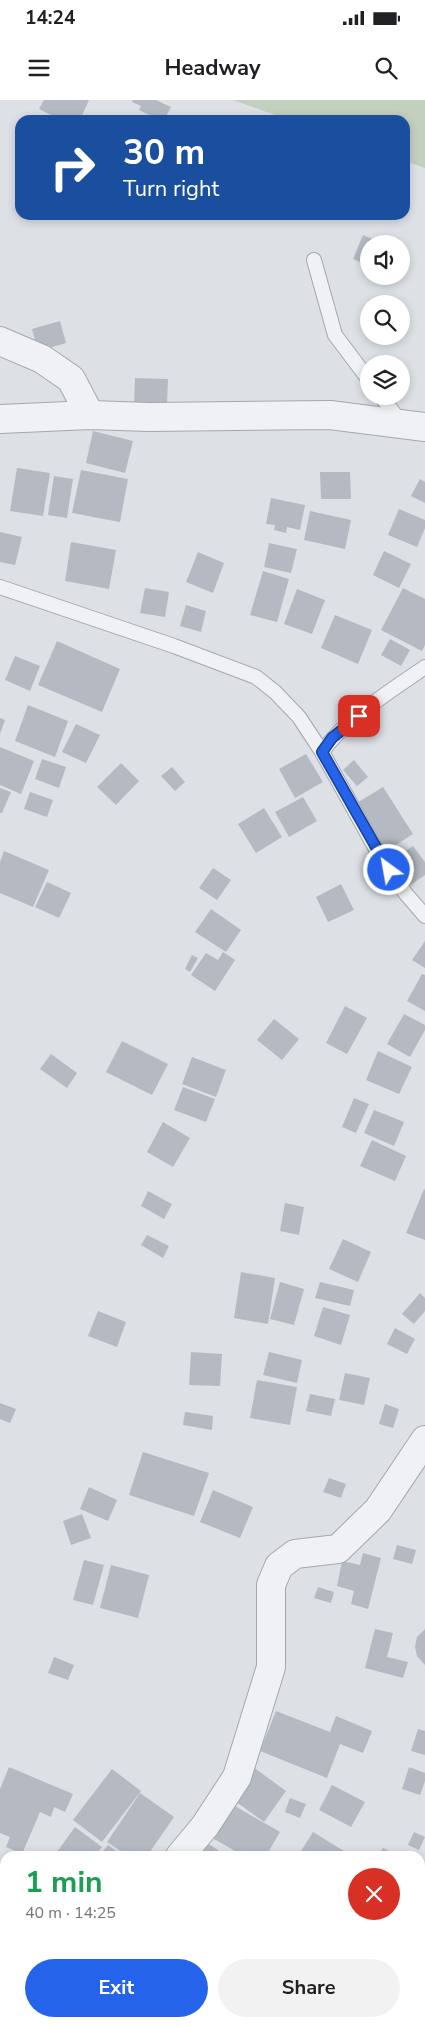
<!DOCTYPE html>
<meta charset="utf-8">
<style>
:root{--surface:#fff;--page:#f2f2f2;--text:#202124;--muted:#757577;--accent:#2563eb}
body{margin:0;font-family:"Nunito Sans",sans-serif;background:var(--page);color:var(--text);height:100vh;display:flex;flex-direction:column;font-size:19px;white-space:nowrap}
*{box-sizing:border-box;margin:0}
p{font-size:16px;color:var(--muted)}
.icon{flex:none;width:28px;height:28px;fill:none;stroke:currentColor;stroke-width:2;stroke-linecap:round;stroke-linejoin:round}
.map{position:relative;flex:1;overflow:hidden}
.drawer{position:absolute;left:0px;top:1751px;width:425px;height:176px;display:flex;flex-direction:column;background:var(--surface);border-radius:15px 15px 0 0;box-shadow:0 2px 8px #0003}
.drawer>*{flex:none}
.banner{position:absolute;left:15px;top:15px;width:395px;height:105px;border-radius:15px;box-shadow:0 2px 8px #0003;background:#1a4fa0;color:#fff;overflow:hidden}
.buttons{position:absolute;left:360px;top:135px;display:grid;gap:10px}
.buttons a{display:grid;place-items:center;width:50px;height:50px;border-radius:50%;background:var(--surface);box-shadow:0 2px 8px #0003;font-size:25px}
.pin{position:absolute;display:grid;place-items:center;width:42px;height:42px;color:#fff;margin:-21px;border-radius:10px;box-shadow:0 2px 8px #0006}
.me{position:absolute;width:55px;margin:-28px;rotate:328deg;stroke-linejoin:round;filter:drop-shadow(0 0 4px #0008)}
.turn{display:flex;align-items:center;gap:18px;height:105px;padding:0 25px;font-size:22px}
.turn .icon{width:65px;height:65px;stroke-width:2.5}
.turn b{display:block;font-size:35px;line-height:42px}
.round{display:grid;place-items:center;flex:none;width:52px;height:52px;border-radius:26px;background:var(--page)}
.summary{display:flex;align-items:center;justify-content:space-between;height:85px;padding:0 25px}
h1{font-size:30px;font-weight:700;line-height:38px;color:#1e9e55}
.action{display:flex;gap:10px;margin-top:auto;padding:10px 25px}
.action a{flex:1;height:58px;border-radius:30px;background:var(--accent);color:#fff;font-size:20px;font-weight:700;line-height:58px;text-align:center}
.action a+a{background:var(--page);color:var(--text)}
.status{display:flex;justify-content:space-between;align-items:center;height:35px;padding:0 25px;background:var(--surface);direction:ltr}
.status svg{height:14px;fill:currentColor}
header{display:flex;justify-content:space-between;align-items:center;height:65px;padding:0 25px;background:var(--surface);font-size:22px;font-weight:700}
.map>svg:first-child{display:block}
</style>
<div class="status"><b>14:24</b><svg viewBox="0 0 49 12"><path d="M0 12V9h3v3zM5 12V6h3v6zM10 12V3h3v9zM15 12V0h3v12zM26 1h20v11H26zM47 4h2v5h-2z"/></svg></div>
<header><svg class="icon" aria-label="menu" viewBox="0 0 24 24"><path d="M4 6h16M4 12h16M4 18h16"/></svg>Headway<svg class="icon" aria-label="search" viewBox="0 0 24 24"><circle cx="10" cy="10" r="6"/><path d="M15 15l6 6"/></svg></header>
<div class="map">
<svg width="425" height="1927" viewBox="0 0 425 1927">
<rect width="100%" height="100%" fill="#dde1e6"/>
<path fill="#c3cfbf" d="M233,0h192v68l-20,-7v-41h-116z"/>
<g fill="#b5bac2">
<path d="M44,0h45l-9,20h-19l-22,-11z"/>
<path d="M133,0h23l15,7 -7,13h-5l-20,-10 2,-4 -9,-4z"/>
<path d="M363,135l21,9h-15v22l-16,-7z"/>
<path d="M60,221l6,22 -28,8 -6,-22z"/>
<path d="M135,278l33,1 -1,25h-33z"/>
<path d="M93,331l40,10 -8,32 -39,-10z"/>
<path d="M17,368l33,5 -7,43 -33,-5z"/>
<path d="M81,370l47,9 -8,43 -48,-9z"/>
<path d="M320,372h30l1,27h-30z"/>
<path d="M54,376l19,3 -6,39 -19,-3z"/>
<path d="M420,379l5,3v21l-14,-7z"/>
<path d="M271,398l34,7 -5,25 -13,-3 -1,6 -12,-3 1,-5 -9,-1z"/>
<path d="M399,409l26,11v8l-8,19 -29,-12z"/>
<path d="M310,411l41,9 -6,29 -41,-9z"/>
<path d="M0,432l22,5 -7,28 -15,-3z"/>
<path d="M71,442l45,8 -7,39 -44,-8z"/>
<path d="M269,443l28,6 -6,24 -27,-6z"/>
<path d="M384,451l27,13 -12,24 -26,-13z"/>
<path d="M198,452l26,11 -11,30 -27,-11z"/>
<path d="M263,471l26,8 -12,43 -27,-7z"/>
<path d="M145,488l24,4 -4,25 -25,-4z"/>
<path d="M403,488l22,11v46l-3,6 -41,-21z"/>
<path d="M297,489l28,11 -13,34 -28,-10z"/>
<path d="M186,505l20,6 -5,21 -21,-6z"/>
<path d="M335,515l37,15 -14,34 -37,-16z"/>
<path d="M390,539l20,11 -9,16 -20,-11z"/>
<path d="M57,541l63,28 -18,43 -64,-27z"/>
<path d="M15,556l25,10 -10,25 -25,-11z"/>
<path d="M28,605l40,16 -13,36 -40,-16z"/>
<path d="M0,618l5,2 -5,14z"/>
<path d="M76,624l24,11 -14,28 -24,-11z"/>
<path d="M0,647l34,14 -13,33 -21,-9z"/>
<path d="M306,654l17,28 -28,16 -16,-29z"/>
<path d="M42,659l24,8 -7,21 -24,-9z"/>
<path d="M354,660l14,17 -11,9 -14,-16z"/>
<path d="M121,663l18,18 -23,24 -19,-18z"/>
<path d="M172,667l13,15 -10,9 -14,-15z"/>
<path d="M383,687l30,47 -28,18 -30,-48z"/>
<path d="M0,688l11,4 -9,21h-2z"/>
<path d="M30,692l23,8 -6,17 -23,-8z"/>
<path d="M303,697l14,24 -28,16 -14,-25z"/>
<path d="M264,708l18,29 -26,16 -18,-29z"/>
<path d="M413,746l12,16v13l-16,11 -17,-26z"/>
<path d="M4,751l45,19 -16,37 -33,-14v-31z"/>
<path d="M213,768l18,12 -14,20 -18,-12z"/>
<path d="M47,782l24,11 -12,25 -24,-11z"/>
<path d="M341,784l13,26 -26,12 -12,-25z"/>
<path d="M211,809l30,21 -15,22 -31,-20z"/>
<path d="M425,841v27l-13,-8z"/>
<path d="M223,852l12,8 -20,31 -24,-16 15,-22 12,7z"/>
<path d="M192,855l6,3 -8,14 -5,-3z"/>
<path d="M422,874l3,1v36l-18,-10z"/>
<path d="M345,906l22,12 -20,36 -21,-11z"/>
<path d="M404,914l21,11v5l-15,27 -23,-13z"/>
<path d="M274,919l25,20 -17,21 -25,-20z"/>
<path d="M122,941l46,23 -16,31 -46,-23z"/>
<path d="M378,951l34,16 -13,27 -33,-14z"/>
<path d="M51,954l26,19 -10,15 -27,-19z"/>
<path d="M192,957l34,13 -10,27 -34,-13z"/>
<path d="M183,987l32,12 -9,23 -32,-12z"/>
<path d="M354,998l15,6 -13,29 -14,-6z"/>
<path d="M374,1010l30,12 -10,24 -30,-13z"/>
<path d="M163,1022l27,16 -17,29 -26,-15z"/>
<path d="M372,1040l34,16 -11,25 -35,-15z"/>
<path d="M424,1089l1,1v50l-19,-7z"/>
<path d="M148,1091l24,13 -8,15 -23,-13z"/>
<path d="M285,1103l19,4 -5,28 -19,-4z"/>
<path d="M147,1135l22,11 -6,12 -22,-13z"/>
<path d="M343,1139l28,13 -13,30 -29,-13z"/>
<path d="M241,1172l34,6 -7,46 -34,-6z"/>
<path d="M280,1182l24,7 -10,36 -24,-6z"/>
<path d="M320,1182l34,8 -4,16 -35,-8z"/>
<path d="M420,1193l5,5v13l-11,13 -12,-10z"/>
<path d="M323,1207l27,8 -9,30 -27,-9z"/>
<path d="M98,1211l28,11 -9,25 -29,-11z"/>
<path d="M395,1228l20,11 -8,15 -20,-10z"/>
<path d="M191,1252l31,2 -2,32 -31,-1z"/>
<path d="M269,1252l33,8 -5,23 -34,-8z"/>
<path d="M345,1273l25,5 -6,27 -25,-5z"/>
<path d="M257,1280l40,7 -7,38 -40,-7z"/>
<path d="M310,1294l25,5 -4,17 -25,-5z"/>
<path d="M0,1303l16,6 -6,14 -10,-4z"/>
<path d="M385,1304l14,5 -6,19 -14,-4z"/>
<path d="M185,1312l28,4 -1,14 -29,-5z"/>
<path d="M143,1352l66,21 -15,43 -65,-21z"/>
<path d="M329,1378l17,6 -5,14 -18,-6z"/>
<path d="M89,1387l28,13 -9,21 -28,-12z"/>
<path d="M213,1390l40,17 -13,31 -40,-16z"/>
<path d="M82,1414l9,24 -20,7 -8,-24z"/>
<path d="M397,1445l19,5 -4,14 -19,-5z"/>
<path d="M363,1453l18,5 -13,51 -17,-5 3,-13 -17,-5 5,-25 18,4z"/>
<path d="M84,1460l20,5 -11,40 -20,-5z"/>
<path d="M111,1465l38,10 -11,43 -38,-10z"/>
<path d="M318,1487l16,5 -3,11 -17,-5z"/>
<path d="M375,1529l18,4 -6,24 21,5 -5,16 -38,-10z"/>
<path d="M425,1529v36l-8,-9 -2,-9 2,-10z"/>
<path d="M54,1557l20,8 -6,15 -20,-7z"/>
<path d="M276,1611l54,21 6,-16 36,15 -9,22 -23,-9 -13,34 -67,-27z"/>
<path d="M418,1629l7,2v24l-14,-4z"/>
<path d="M9,1667l64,27 -8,18 -11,-5 -3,10 -11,-5 -18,42 -16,-7 4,-10 -10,-4v-44z"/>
<path d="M253,1667l33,24 -22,31 -29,-21z"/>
<path d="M409,1667l16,6v8l-5,14 -18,-6z"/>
<path d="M112,1669l29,22 -39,51 -29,-22z"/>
<path d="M332,1685l33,17 -14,25 -32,-17z"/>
<path d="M140,1693l34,24 -27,39h-19l-21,-14z"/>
<path d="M290,1698l16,6 -6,14 -15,-6z"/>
<path d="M226,1701l54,31 -14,24h-22l-37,-21z"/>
<path d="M75,1727l27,20 -7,9h-41z"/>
<path d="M313,1732l39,24h-54z"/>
<path d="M414,1732l11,5 -6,13 -11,-5z"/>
<path d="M201,1739l26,17h-37z"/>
<path d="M108,1745l15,11h-24z"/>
<path d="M383,1748l15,8h-20z"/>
<path d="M420,1882l5,4v41h-36l3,-5h28z"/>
<path d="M270,1922h30l-3,5h-20z"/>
</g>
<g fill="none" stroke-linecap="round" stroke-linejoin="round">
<defs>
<g id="service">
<path d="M314,160l21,75 34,45"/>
<path d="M381,296l21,28"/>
<path d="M0,487l174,59 82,31 19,15 24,25 23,35 59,106 25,36 19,22"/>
<path d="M322,652c23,-33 70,-62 103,-85"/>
</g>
<g id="minor">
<path d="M0,241l42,18 29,20 19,36"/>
<path d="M0,319l90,-4 59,2 181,-2 95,12"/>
<path d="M180,1756l25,-30 32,-49 34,-110v-82l8,-19 16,-12 43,-5 40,-39 47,-70"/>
<path d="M357,1922l6,5"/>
</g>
<g id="tertiary">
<path d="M420,1854l5,-8"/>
<path d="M374,1927l3,-5"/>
</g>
</defs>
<use href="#service" stroke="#a3a8af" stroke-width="16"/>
<use href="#minor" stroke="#a3a8af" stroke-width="30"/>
<use href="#tertiary" stroke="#a3a8af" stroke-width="30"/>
<use href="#service" stroke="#f0f1f4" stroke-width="14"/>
<use href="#minor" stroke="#f0f1f4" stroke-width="28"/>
<use href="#tertiary" stroke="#f0f1f4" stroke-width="28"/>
</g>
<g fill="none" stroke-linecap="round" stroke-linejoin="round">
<defs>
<path id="route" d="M359,616l-27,22 -10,14 67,118"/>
</defs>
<use href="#route" stroke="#184099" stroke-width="12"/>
<use href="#route" stroke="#2563eb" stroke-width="9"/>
</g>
</svg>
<div class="buttons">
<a><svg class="icon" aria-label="sound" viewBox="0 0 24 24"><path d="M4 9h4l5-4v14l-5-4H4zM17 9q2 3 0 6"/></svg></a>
<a><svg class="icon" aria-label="search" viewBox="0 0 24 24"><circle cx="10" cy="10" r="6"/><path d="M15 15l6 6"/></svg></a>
<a><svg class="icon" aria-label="layers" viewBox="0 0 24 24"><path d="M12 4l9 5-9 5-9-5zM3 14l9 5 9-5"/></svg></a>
</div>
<div class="pin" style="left:359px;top:616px;background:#d93025"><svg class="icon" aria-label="arrive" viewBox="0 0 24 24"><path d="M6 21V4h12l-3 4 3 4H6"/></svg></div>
<svg class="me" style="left:389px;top:770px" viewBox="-20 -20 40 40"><circle r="17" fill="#2563eb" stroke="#fff" stroke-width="3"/><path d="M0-11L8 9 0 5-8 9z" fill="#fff"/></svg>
<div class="banner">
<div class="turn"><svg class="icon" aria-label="right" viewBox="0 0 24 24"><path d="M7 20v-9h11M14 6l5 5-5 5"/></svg><div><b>30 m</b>Turn right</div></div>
</div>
<section class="drawer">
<div class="summary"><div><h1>1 min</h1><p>40 m · 14:25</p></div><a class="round" style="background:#d93025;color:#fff"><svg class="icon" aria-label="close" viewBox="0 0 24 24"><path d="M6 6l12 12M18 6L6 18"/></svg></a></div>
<div class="action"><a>Exit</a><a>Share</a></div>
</section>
</div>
